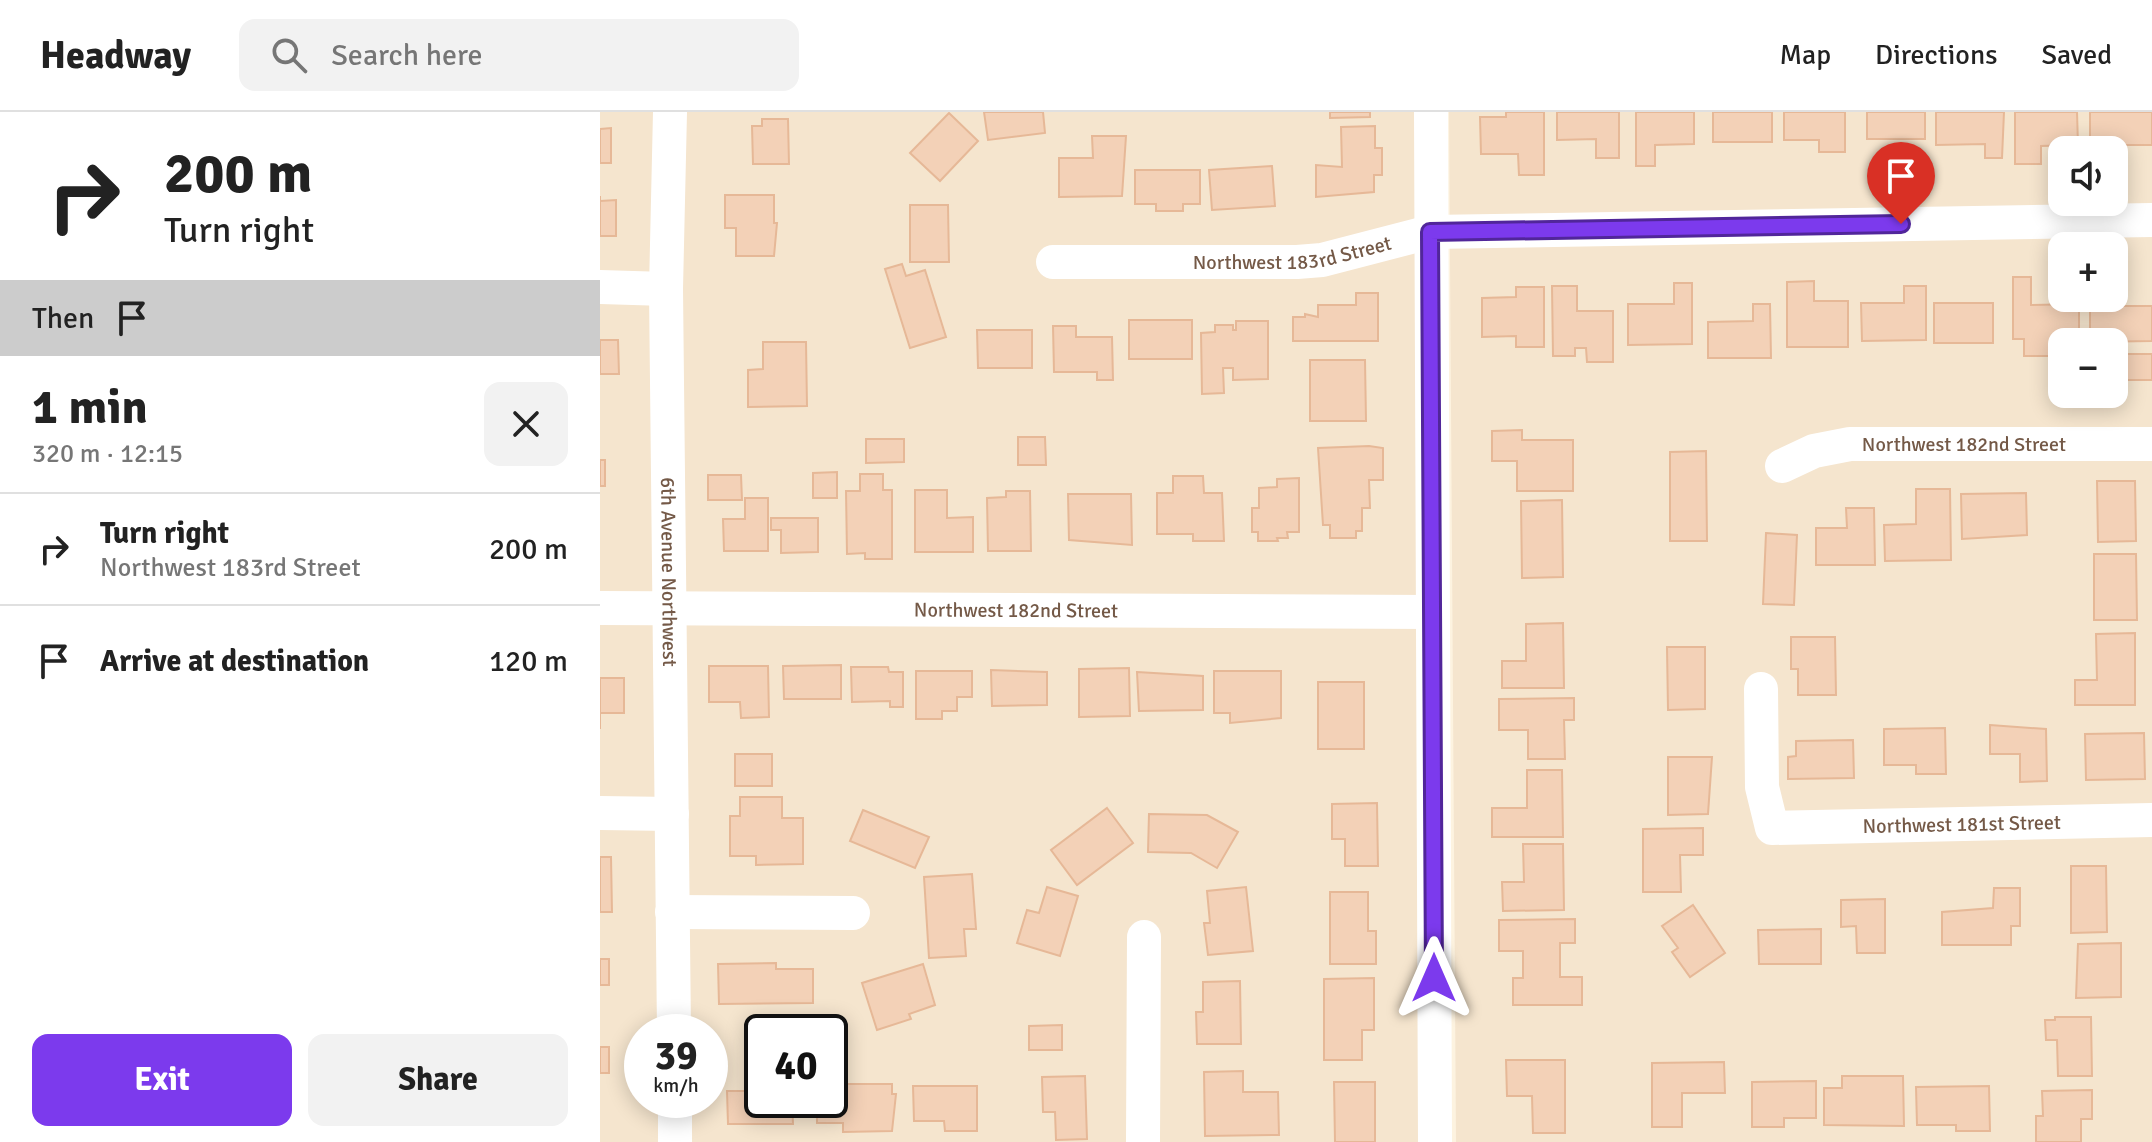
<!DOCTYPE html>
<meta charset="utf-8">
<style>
:root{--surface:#fff;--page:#f2f2f2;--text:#222;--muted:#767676;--line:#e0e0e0;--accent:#7c3aed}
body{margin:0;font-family:Signika,sans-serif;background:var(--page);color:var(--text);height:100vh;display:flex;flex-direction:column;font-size:30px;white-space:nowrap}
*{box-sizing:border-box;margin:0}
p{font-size:26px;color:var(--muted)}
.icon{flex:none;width:44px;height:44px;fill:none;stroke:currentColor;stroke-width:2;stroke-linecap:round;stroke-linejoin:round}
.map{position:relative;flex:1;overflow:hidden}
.details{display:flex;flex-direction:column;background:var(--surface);width:600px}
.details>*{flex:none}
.guide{background:#fff;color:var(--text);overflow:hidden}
.fabs{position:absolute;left:1448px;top:24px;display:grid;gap:16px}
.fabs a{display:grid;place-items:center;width:80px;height:80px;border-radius:16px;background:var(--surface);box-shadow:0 4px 20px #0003;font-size:40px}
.speed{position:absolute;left:24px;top:902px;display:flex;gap:16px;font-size:40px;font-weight:700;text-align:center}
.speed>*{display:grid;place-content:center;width:104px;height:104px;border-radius:50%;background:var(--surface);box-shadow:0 4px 20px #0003;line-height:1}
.speed small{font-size:20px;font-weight:400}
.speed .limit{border:4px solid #111;border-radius:12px;background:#fff;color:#111}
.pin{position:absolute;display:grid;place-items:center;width:68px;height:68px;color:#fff;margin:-82px -34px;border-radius:50% 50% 50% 0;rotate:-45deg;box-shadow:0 0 8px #0007}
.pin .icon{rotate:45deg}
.me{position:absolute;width:88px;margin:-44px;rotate:0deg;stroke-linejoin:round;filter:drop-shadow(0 0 6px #0008)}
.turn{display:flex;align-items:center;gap:28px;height:168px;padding:0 32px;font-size:36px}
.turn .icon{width:104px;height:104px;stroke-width:2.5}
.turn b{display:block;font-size:56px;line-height:68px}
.then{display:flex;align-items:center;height:76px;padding:0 32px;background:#0003;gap:16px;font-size:30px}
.round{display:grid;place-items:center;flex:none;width:84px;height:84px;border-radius:16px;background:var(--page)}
.summary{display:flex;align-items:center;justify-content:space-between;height:136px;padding:0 32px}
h1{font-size:48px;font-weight:700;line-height:60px}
.primary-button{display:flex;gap:16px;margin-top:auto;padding:16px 32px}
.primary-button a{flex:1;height:92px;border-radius:16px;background:var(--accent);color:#fff;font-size:32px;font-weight:700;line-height:92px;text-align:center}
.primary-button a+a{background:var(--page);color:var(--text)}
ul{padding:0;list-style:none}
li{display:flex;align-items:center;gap:24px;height:112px;padding:0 32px;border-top:2px solid var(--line)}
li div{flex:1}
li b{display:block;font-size:30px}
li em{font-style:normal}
header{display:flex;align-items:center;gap:48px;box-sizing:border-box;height:112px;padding:0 40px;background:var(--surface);border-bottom:2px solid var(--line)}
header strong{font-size:38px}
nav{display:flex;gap:44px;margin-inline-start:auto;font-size:28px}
.search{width:560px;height:72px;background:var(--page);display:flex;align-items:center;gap:20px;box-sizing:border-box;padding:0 28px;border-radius:16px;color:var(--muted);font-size:30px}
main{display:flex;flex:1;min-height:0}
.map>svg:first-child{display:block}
</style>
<header>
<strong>Headway</strong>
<div class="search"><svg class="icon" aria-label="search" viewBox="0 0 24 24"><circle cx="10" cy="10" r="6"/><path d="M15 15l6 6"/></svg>Search here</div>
<nav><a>Map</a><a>Directions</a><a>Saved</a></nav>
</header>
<main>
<section class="details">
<div class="guide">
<div class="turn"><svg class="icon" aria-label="right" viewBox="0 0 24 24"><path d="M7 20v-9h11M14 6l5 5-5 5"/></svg><div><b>200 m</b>Turn right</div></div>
<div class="then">Then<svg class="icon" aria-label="arrive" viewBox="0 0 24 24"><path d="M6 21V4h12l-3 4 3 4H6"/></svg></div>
</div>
<div class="summary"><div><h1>1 min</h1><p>320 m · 12:15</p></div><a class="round"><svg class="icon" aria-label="close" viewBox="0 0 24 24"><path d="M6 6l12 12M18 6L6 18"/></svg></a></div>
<ul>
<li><svg class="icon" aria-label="right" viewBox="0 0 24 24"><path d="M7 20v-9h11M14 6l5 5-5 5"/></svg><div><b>Turn right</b><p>Northwest 183rd Street</p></div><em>200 m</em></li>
<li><svg class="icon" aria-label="arrive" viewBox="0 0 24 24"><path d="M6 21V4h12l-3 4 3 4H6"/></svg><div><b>Arrive at destination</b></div><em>120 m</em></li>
</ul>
<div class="primary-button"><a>Exit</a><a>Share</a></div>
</section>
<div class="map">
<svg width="1552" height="1030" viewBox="0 0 1552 1030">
<rect width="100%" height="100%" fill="#fdf3e0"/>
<g fill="#f5e5ce" fill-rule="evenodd">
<path d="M0,0h824l18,1030h-842zM42,920h68v68h-68zM162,920h68v68h-68z"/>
<path d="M849,0h703v1030h-696zM1462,38h52v52h-52zM1462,134h52v52h-52zM1462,230h52v52h-52z"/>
</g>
<g fill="#f3d1b7" stroke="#e6b897" stroke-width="2">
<path d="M384,0h59l2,21 -57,7z"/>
<path d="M730,0h40v5l-40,1z"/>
<path d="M906,0h38v63h-25l-1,-21h-37l-1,-37h26z"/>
<path d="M957,0h62v46h-23v-19l-39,1z"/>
<path d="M1036,0h58v32l-39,1v21h-19z"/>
<rect x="1113" y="0" width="59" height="30"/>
<path d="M1184,0h61v40h-26v-12h-35z"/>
<rect x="1267" y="0" width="58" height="27"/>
<path d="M1336,0h68l-2,46h-17v-14l-49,1z"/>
<path d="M1415,0h62l1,33 -37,1v18h-26z"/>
<path d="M1490,0h62v33h-35v15h-3v-10h-24z"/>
<path d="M349,1l29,28 -38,40 -30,-28z"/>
<path d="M162,7h26l1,45h-36l-1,-38h10z"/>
<path d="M775,14v22h7v27h-8v17l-58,5v-32l26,2 -1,-40z"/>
<path d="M11,16v35h-11v-34z"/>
<path d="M492,24h34l-4,60 -63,1v-39h34z"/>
<path d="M672,54l3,40 -63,4 -3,-40z"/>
<path d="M535,58h65v34h-17v7h-27v-7h-21z"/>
<path d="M125,83h49v28h3l-3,33h-38v-28h-11z"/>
<path d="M0,84v5l16,-1v36h-16z"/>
<path d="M310,93h38l1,57h-39z"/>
<path d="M302,152l4,12 19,-6 21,67 -36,11 -25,-79z"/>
<path d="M1413,165h18v28l48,-1v34h-17v18h-38v-17h-11z"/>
<path d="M1214,169v20h34v46h-61v-65z"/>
<path d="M1074,171h18v61l-64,1v-41h46z"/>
<path d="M952,174h25v25h36v51h-26l-1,-14h-11v8h-22z"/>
<path d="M1304,174h22v54l-64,1 -1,-38h43z"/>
<path d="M916,175h28v60h-28v-11l-34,1v-39l34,-1z"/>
<path d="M756,181h22v48h-85v-24h12v-3l13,3v-12h38z"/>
<path d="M1490,186h16v8h46v35l-62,1z"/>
<rect x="1334" y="191" width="59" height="40"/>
<path d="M1153,192h17l1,54h-63v-36l45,-1z"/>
<rect x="529" y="208" width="63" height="39"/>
<path d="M636,209h32v58l-35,1v-12h-10l1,25 -22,1 -1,-61 14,-1v-7h18v5h3z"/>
<path d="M453,214h23v11h36l1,43h-16v-8h-43z"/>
<path d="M377,218h55v38h-54z"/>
<path d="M0,228h18l1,34h-19z"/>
<path d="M163,230h43l1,64 -59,1v-37l15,-1z"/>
<rect x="1524" y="242" width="28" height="26"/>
<path d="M710,248h55l1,61h-56z"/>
<path d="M922,318v10h51v51h-56v-30h-25v-30z"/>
<path d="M418,325h27l1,28h-28z"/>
<path d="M266,327h38v23l-38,1z"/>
<path d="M769,334l14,2v32h-14l1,28h-8v23h-6v7h-26v-13h-7l-5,-77z"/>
<path d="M1106,339l1,90h-37v-89z"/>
<rect x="0" y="348" width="5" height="26"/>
<path d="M237,360v26h-24v-25z"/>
<path d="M260,362h23v16h9v69h-27v-6l-18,1 -1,-63h14z"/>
<path d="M108,363h33l1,25h-34z"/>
<path d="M573,364h30l1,17h18l2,48h-31v-7h-36v-41h16z"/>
<path d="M699,366v54h-12l1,6h-11l1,3h-20v-9h-6v-24h7v-20l18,-1v-8z"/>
<path d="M1497,369h38l1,60 -38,1z"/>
<path d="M1316,377h34l1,71 -66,1 -1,-36 32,-1z"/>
<path d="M315,378h32v28l26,-1v35h-58z"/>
<path d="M406,379h24l1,60h-43l-1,-53 19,-1z"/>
<path d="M1426,381l1,42 -65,4 -1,-45z"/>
<path d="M468,382h63l1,51 -63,-5z"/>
<path d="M145,386h23v53h-44l-1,-32h22z"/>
<path d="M962,388l1,77 -41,1 -1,-77z"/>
<path d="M1246,396h28l1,57h-59v-37h31z"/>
<path d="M171,406h47v34l-37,1v-23h-10z"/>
<path d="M1166,421l31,2 -3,70 -31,-1z"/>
<path d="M1494,442h42l1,66h-43z"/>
<path d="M963,511l1,65h-62v-27h24v-37z"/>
<path d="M1535,521v72h-60v-25h22l-1,-46z"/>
<path d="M1191,525h44l1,58h-38v-26h-7z"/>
<path d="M1067,535h38v62l-37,1z"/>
<path d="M241,553v34h-57l-1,-33z"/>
<path d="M109,554h59l1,51 -28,1 -1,-16h-31z"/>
<path d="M251,555h37l1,5h14v35h-13v-6l-38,1z"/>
<path d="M529,556l1,48 -51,1v-48z"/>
<path d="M391,558l56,2v33l-55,1z"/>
<path d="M316,559h56v26h-15v14h-15v8h-26z"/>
<path d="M614,559h67v47l-51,5v-10h-16z"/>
<path d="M537,560l66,4v34l-64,1z"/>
<path d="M0,566h24v35h-24v16z"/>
<rect x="718" y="570" width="46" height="67"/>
<path d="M974,586v22h-10l1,39h-37v-29h-29v-31z"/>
<path d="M1390,613l56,4 1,52 -27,1v-28h-30z"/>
<path d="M1345,616l1,46h-30v-9h-32v-36z"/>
<path d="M1544,621l1,46 -59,1 -1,-46z"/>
<path d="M1253,628l1,38 -66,1v-22l8,-1v-15z"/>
<rect x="135" y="642" width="37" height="32"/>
<path d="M1068,645h44l-4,57 -40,1z"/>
<path d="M927,658h35l1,67h-71v-29h35z"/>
<path d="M140,685h42v21h21v46l-47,1v-9h-26v-40h10z"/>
<path d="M777,691l1,63h-33v-27h-13v-35z"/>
<path d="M507,696l26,35 -56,42 -26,-35z"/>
<path d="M263,698l66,27 -14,31 -65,-27z"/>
<path d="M549,702l58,1 31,17 -21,36 -26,-15 -43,-1z"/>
<path d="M1103,716v27h-23l1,37h-38v-63z"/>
<path d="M923,732h40l1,66 -61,1 -1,-29h22z"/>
<path d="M0,745h11l1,55h-12z"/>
<path d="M1471,754h35l1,66 -36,1z"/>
<path d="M372,762l4,55h-12l2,27 -37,2 -5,-81z"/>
<path d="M447,775l31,9 -18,60 -43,-13 10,-33 12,3z"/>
<path d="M646,775l7,64 -45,4 -4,-32h6l-3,-32z"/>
<path d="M1394,776h26v38h-9v19h-69v-33l51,-4z"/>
<path d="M730,780h38v39h8v33h-46z"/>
<path d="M1285,787v54h-28l-1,-27 -15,1v-27z"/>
<path d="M1093,793l32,48 -35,24 -18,-25 6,-4 -16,-22z"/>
<path d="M975,807v24h-15v34h22v28h-69v-27h10v-27h-24v-31z"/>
<path d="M1221,817v35h-62l-1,-34z"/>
<path d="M1521,831v54l-45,1 2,-54z"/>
<rect x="0" y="847" width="9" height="26"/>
<path d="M176,851v6h37v34l-94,1 -1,-40z"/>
<path d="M323,852l12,41 -26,9 2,5 -34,11 -15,-47z"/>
<path d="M774,866v52h-12v30h-38v-81z"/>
<path d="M640,869l1,63h-44l-1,-32h7v-30z"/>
<path d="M1455,905h36l1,59h-34l-1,-36h-11l-1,-20h10z"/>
<path d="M462,913v25h-33v-24z"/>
<rect x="0" y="935" width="9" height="26"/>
<path d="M906,948h59v73h-32l-1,-37h-25z"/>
<path d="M1124,950l1,31h-43v34h-30v-64z"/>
<path d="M643,959v21h35l1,43 -74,1 -1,-64z"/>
<path d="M485,964l2,63 -31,1 -1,-28h-12l-1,-35z"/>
<path d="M1242,964h61l1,50 -80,-1v-37h18z"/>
<path d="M1216,969v37h-32v9h-32v-45z"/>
<path d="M734,970h41v60h-40z"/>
<path d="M230,972h62v10h4l-4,37 -49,1v-9h-26v-23h13z"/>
<path d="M313,974h64v45h-32l-1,-10h-30z"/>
<path d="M1389,974l1,45h-34v-6h-39l-1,-38z"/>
<path d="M1492,978v29h-11v23h-45v-26h7l-1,-25z"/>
<path d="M127,979h35v9h30l1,24h-65z"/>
</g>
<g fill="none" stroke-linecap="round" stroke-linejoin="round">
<g stroke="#fff" stroke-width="34">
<path id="s1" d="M70,0l-4,177 8,743"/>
<path d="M831,0l4,1030"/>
<path id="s2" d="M453,150h244l25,-2 108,-28 722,-12"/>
<path d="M0,175l66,2"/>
<path id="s3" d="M1182,354l32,-15 36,-7h302"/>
<path id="s4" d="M0,496l832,4"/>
<path id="s5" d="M1161,577l1,98 10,41 380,-8"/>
<path d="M0,701l72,1"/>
<path d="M72,800l181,1"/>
<path d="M75,988v42"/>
<path d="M543,1030l1,-205"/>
</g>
</g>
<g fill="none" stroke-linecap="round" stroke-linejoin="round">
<defs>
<path id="route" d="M834,866l-4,-746 471,-8"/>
</defs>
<use href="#route" stroke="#51269a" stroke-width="20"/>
<use href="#route" stroke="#7c3aed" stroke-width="14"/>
</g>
<g text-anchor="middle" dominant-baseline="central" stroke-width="6" stroke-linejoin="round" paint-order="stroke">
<g font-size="20" fill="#745947" stroke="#fff7e7">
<text stroke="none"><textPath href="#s2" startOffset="240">Northwest 183rd Street</textPath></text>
<text stroke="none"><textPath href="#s3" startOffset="186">Northwest 182nd Street</textPath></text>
<text stroke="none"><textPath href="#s1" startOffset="460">6th Avenue Northwest</textPath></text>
<text stroke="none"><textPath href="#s4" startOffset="416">Northwest 182nd Street</textPath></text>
<text stroke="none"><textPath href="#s5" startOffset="330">Northwest 181st Street</textPath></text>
</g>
</g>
</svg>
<div class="fabs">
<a><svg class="icon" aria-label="sound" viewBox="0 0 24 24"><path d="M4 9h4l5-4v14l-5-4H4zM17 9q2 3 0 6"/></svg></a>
<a>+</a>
<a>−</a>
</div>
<div class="speed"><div>39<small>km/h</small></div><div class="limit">40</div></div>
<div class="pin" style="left:1301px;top:112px;background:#d93025"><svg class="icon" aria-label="arrive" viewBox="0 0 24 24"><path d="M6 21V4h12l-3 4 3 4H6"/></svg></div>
<svg class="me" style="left:834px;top:866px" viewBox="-20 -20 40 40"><path d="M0-17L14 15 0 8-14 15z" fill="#7c3aed" stroke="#fff" stroke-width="4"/></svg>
</div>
</main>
